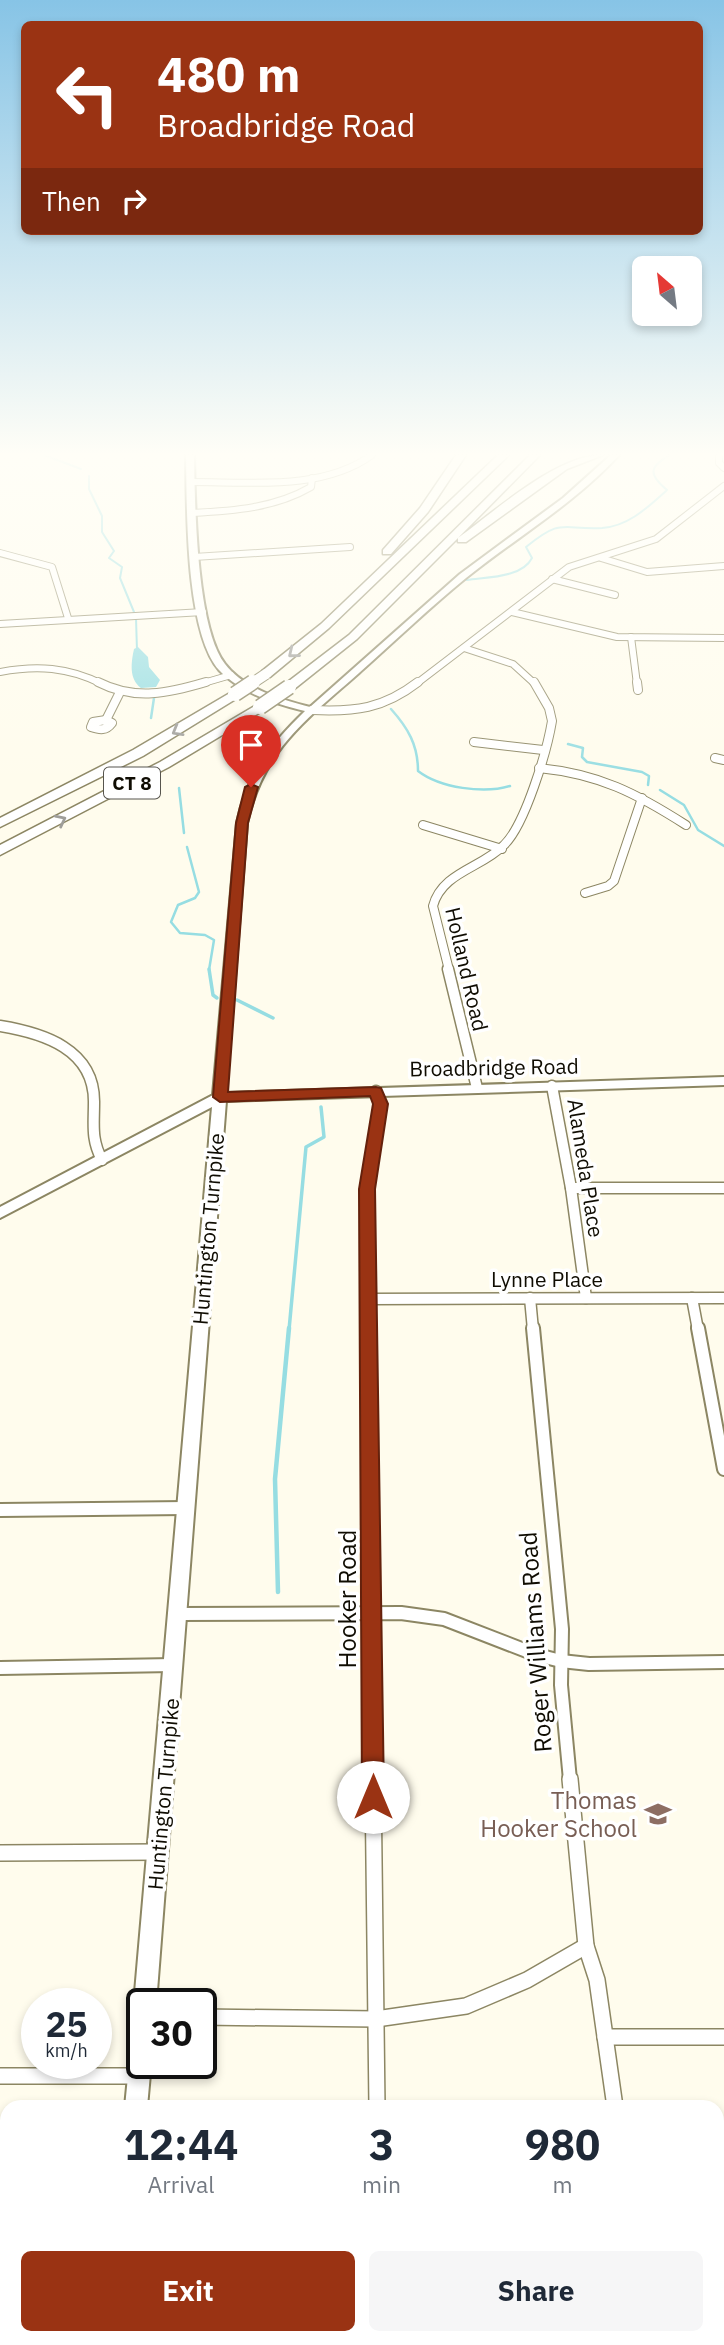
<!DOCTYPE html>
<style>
:root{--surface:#fff;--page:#f6f6f7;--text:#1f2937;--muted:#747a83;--accent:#9a3313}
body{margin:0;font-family:"IBM Plex Sans",sans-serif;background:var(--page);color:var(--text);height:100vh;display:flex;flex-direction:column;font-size:26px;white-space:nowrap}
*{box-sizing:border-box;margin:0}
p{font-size:23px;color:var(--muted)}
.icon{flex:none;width:38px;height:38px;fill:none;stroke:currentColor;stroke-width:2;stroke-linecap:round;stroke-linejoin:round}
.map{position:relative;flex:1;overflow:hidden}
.panel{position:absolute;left:0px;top:2100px;width:724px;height:245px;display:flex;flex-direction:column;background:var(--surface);border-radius:21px 21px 0 0;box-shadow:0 4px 10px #0003}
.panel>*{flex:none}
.hud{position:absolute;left:21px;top:21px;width:682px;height:214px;border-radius:10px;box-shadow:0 4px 10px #0003;background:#9a3313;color:#fff;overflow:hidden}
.needle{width:46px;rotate:332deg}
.tools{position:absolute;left:632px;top:256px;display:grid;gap:14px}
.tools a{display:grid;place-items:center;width:70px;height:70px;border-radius:10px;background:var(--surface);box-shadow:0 4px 10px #0003;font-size:35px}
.speed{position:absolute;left:21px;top:1988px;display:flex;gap:14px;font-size:35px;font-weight:700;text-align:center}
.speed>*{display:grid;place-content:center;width:91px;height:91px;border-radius:50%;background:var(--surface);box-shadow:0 4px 10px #0003;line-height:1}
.speed small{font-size:18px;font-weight:400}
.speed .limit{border:4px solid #111;border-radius:10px;background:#fff;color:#111}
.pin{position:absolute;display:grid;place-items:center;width:60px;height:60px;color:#fff;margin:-72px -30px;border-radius:50% 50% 50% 0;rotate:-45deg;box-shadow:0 0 7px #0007}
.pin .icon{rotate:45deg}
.me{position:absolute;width:77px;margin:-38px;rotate:0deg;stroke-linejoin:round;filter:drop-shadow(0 0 5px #0008)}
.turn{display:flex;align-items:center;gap:24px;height:147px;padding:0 21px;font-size:32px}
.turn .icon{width:91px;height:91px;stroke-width:2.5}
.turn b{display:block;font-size:49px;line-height:60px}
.then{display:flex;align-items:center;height:66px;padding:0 21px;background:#0003;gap:14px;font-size:26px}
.eta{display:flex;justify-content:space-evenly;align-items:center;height:119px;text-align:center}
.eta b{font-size:42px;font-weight:700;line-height:49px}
.cta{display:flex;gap:14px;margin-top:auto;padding:14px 21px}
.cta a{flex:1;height:80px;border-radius:10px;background:var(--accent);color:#fff;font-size:28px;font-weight:700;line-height:80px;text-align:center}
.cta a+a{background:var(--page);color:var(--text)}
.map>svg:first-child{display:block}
</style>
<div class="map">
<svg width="724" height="2345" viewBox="0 0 724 2345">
<rect width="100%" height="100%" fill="#fffced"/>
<path fill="#96dde2" d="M138,647l10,10 1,10 11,13 -4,7 -15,1c-12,-9 -10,-25 -7,-39z"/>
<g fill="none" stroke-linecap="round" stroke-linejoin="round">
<g stroke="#96dde2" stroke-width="2">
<path d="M44,455l37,14"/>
<path d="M89,476v13l13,27v16l12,19 -5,7 13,9 -2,11 14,34"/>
<path d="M467,580c19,-3 55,-2 65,-22l-6,-11c37,-30 35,-17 76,-19 27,-2 46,-21 65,-38 -18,-15 -19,-23 3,-35"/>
<path d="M136,618l1,33"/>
</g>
<g stroke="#96dde2" stroke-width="2.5">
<path d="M391,709c17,19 27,36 27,62 22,17 66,23 92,15"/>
<path d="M151,718l3,-20"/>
<path d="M568,744l15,4 -1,9 5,5 55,10 7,4 -1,9"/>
<path d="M179,788l5,45"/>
<path d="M660,790l24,15 14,25 26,16"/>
<path d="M187,847l12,45 -4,6 -17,7 -7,17 9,11 25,2 9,5 -5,30"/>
</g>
<g stroke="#96dde2" stroke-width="3.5">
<path d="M209,969l4,26 4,3"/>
<path d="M237,1000l36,18"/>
<path d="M289,1330l17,-183 18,-10 -3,-30"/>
</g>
<path stroke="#96dde2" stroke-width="4.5" d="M278,1592l-3,-113 14,-151"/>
<defs>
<g id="street-far4">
<path d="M719,455v8l5,5"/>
<path d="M191,482c59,0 131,9 181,-27"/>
<path d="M192,513c41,-2 83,-5 119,-26l1,-9"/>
<path d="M0,553l52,14 16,51"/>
<path d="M194,557l156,-10"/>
<path d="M601,558l46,14 77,-6"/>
<path d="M552,579l63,16"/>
<path d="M512,612l105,25 107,1"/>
<path d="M0,624l203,-12"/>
<path d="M631,637l6,47"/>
<path d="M464,648l49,16 22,20"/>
<path d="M0,672c37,-7 68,-5 102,12"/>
<path d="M200,684l31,-9"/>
<path d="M416,684l153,-117 87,-28 68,-53"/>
</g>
<g id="street-far3">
<path d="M98,682c37,19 71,11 108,0"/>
<path d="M637,682l1,8"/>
<path d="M312,710c43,2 71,-1 106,-28"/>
<path d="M106,720l6,3c-6,8 -12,7 -21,4l2,-5z"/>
<path d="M106,720l14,-28"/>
<path d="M474,742l69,8"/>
<path d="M715,758l9,2"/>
<path d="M539,768c60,6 97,25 147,57"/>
<path d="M423,825l79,24"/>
<path d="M585,893l23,-7 6,-5 28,-83"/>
<path d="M449,970l-16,-64c9,-34 49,-38 71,-61 21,-20 43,-94 48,-124l-3,-13 -15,-26"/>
</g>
<g id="street-far2">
<path d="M448,969l29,119"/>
<path d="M0,1026c43,7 95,23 94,77 0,22 -3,36 8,57"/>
<path d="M552,1086l19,102 15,110"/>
<path d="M571,1188h153"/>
<path d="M530,1298l3,32"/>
<path d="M692,1298l6,32"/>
<path d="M370,1299l354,-1"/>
<path d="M369,1330l-2,-141 13,-85 -4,-13"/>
</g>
<g id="street-far1">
<path d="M369,1328l4,452"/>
<path d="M533,1328l29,301 -1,56 9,95"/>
<path d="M698,1328l26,141"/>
<path d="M0,1510l186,-2"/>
<path d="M178,1614l223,-1 43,6 93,36 24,6 28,3 135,-2"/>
<path d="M0,1668l173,-3"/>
</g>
<g id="street">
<path d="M373,1779l4,328"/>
<path d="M570,1779l16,167 11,34 18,127"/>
<path d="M0,1853l158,-1"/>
<path d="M201,2017l175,2 90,-13 61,-26 59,-34"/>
<path d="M605,2037h119"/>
<path d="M0,2076h139"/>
<path d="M378,2338v7"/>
<path d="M660,2345l2,-7"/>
</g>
<g id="secondary">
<path d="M186,455h8c1,49 2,172 31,209 19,25 57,36 85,43l150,-133 103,-76 48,-43h8c-45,49 -102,82 -153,123 -37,30 -72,64 -107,95 -53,47 -96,77 -112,150l-21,270 498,-16v8l-498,16 -70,903h-14v9l-5,-1 -3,-8 78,-897 -212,111v-11l213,-112 24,-272c10,-49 33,-78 68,-112 -30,-7 -64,-18 -86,-41 -34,-39 -32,-164 -33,-215z"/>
<path d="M142,2035v28h9l-4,44h-22l6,-61 3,-8z"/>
<path d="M105,2338h24l-1,7h-24z"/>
</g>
<g id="highway">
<path d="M456,455h10l-38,57 -37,42h-8v-4l37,-42z"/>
<path d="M498,455h11l-180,173 -59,49h-8v-6l59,-47z"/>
<path d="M530,455h10l-82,83c37,-27 100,-84 145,-83l-36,14 -101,73h-8v-4l-101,101 -64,51h-8v-6l64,-49z"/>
<path d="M235,690l6,4 -2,3 -96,59 -143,71v-9l133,-68z"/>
<path d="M260,703l4,1v6l-95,57 -169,88v-10l160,-83z"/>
</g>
</defs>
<use href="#street-far4" stroke="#8c8663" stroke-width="8"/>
<use href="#street-far3" stroke="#8c8663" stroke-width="10"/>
<use href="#street-far2" stroke="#8c8663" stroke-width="13"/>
<use href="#street-far1" stroke="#8c8663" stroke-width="16"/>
<use href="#street" stroke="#8c8663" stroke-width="18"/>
<use href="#secondary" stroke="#8c8663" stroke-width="4"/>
<use href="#highway" stroke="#8c8663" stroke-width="3"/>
<use href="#street-far4" stroke="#fff" stroke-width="6"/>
<use href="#street-far3" stroke="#fff" stroke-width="8"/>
<use href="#street-far2" stroke="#fff" stroke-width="10"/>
<use href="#street-far1" stroke="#fff" stroke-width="12"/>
<use href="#street" stroke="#fff" stroke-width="15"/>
<use href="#secondary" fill="#fff" fill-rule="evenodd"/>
<use href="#highway" fill="#fff" fill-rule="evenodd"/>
<defs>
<path id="highway-bridge-far1" d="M251,684l15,-10"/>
<g id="highway-bridge">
<path d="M235,694l18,-12"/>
<path d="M260,707l29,-20"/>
</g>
</defs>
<use href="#highway-bridge-far1" stroke="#8c8663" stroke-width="12" stroke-linecap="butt"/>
<use href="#highway-bridge" stroke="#8c8663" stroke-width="17" stroke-linecap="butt"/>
<use href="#highway-bridge-far1" stroke="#fff" stroke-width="10"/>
<use href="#highway-bridge" stroke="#fff" stroke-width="14"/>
</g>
<defs><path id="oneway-chevron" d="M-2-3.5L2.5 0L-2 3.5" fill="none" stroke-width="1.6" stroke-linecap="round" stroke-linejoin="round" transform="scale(1.75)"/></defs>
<g stroke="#9f9e9a">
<use href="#oneway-chevron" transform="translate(293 653) rotate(141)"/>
<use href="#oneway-chevron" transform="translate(177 731) rotate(150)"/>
<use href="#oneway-chevron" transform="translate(61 820) rotate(-27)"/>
</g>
<linearGradient id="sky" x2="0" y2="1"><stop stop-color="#87c4e6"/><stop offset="0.58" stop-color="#fffef7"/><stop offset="1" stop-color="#fffef7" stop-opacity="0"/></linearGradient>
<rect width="724" height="783" fill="url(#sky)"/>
<path fill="#9a3313" stroke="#64210c" stroke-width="2" d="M251,784l7,3 -10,36 -20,269 148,-5 5,1 7,16 -13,85 9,608 -3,7 -8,3 -8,-3 -3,-7 -3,-608 14,-85 -3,-8 -150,6 -7,-5 23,-274 9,-36z"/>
<defs>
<symbol id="school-bare" viewBox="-9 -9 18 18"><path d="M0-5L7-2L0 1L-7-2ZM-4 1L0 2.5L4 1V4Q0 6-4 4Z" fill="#8d6e63" stroke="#fff" stroke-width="2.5" paint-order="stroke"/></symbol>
</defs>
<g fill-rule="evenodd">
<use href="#school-bare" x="639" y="1795" width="38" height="38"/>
</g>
<g text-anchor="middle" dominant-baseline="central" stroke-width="7" stroke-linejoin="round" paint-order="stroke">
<rect fill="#fff" stroke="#57554e" stroke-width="2" x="104" y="767.5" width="56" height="31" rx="5"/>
<g font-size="19" font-weight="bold" fill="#0f0c02">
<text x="132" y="783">CT 8</text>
</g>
<g font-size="21" fill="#0f0c02" stroke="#fff">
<text transform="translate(467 969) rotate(77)">Holland Road</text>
<text transform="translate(494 1067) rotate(-1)">Broadbridge Road</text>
<text transform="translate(586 1168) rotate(81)">Alameda Place</text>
<text transform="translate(208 1229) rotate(-85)">Huntington Turnpike</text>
<text x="547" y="1279">Lynne Place</text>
<text transform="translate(163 1794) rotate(-85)">Huntington Turnpike</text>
</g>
<g font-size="24" fill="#0f0c02" stroke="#fff">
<text transform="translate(347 1599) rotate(-90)">Hooker Road</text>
<text transform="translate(535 1642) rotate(-94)">Roger Williams Road</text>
</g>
<g font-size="24" fill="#785e54" stroke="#fff" text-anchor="end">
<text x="637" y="1800">Thomas<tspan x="637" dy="28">Hooker School</tspan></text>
</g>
</g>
</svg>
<div class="tools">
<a><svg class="needle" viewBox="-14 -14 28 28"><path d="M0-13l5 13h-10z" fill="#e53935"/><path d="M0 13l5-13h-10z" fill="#747a83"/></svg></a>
</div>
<div class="speed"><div>25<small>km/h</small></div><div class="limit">30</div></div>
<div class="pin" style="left:251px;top:787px;background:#d93025"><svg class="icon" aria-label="arrive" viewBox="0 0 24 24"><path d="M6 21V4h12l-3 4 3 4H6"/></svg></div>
<svg class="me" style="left:373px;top:1797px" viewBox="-20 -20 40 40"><circle r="19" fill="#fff"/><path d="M0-13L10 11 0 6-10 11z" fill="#9a3313"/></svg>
<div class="hud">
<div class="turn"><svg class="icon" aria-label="left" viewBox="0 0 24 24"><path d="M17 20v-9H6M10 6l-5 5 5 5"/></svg><div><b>480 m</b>Broadbridge Road</div></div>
<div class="then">Then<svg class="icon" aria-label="right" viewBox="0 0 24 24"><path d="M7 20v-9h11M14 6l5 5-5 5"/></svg></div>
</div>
<section class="panel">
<div class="eta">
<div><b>12:44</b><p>Arrival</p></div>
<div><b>3</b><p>min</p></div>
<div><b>980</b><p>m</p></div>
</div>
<div class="cta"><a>Exit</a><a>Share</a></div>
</section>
</div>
